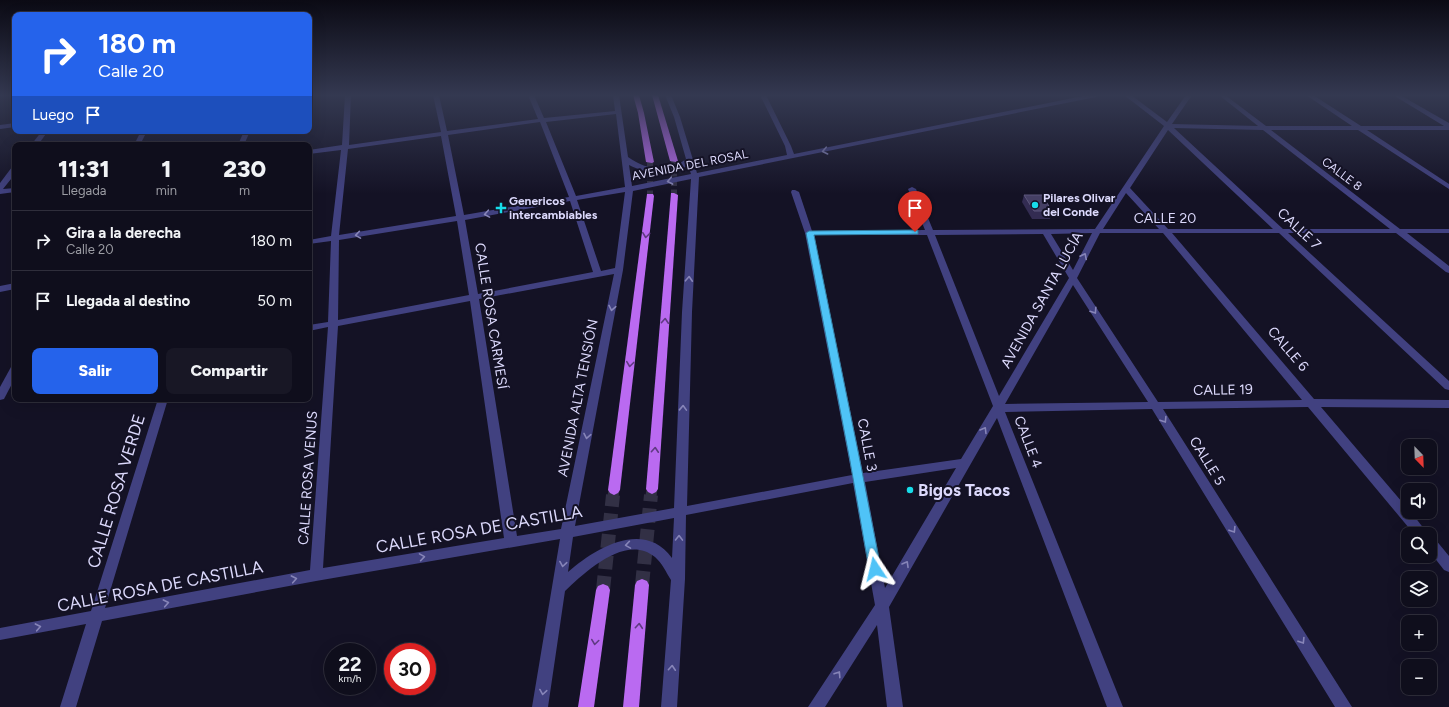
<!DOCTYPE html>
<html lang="es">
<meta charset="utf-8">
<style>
:root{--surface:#0f0e1c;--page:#181725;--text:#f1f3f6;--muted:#9b9ca3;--line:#2f2e3b;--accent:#2563eb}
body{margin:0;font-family:Figtree,sans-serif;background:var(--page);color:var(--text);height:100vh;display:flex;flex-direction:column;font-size:15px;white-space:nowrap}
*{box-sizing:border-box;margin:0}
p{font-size:13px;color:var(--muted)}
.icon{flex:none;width:22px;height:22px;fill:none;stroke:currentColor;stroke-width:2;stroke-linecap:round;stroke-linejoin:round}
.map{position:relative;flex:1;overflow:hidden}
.details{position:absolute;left:12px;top:142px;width:300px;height:260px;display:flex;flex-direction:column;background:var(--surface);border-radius:8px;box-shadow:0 4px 16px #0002,0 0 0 1px var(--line)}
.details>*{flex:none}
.hud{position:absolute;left:12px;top:12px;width:300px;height:122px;border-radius:8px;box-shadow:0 4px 16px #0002,0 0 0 1px var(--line);background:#2563eb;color:#fff;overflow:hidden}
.needle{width:26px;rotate:157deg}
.buttons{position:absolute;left:1401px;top:439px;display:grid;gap:8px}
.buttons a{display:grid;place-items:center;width:36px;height:36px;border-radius:8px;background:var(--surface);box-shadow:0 4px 16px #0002,0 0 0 1px var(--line);font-size:20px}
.speed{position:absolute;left:324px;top:643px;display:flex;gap:8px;font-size:20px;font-weight:700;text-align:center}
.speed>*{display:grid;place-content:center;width:52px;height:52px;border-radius:50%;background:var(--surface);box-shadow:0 4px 16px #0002,0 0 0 1px var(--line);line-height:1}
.speed small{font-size:10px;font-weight:400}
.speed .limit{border:6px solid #d22;background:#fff;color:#111}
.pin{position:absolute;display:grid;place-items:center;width:34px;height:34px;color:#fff;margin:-41px -17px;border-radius:50% 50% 50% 0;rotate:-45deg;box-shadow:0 0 4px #0007}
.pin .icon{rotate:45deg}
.me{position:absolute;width:44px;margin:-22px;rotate:350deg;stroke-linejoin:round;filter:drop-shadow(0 0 3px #0008)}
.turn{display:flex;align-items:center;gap:14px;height:84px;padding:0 20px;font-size:18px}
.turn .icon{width:52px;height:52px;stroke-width:2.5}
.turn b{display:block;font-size:28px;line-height:34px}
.then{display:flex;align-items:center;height:38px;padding:0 20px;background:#0003;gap:8px;font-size:15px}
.eta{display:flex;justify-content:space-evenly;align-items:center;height:68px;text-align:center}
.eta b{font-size:24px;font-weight:800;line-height:28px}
.primary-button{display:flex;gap:8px;margin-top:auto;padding:8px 20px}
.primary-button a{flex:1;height:46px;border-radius:8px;background:var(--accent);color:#fff;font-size:16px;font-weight:800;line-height:46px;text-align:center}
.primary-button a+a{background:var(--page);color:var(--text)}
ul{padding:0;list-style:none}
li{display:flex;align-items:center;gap:12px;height:60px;padding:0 20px;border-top:1px solid var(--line)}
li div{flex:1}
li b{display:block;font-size:15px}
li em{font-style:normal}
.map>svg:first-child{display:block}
</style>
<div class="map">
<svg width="1449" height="707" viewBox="0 0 1449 707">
<rect width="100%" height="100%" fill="#141225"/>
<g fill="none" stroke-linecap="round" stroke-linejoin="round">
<g stroke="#323045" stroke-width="6" stroke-dasharray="6 3.5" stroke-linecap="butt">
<path d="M674,161v34"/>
<path d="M650,162v34"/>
</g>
<g stroke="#323045" stroke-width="11" stroke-dasharray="11 5.5" stroke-linecap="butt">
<path d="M613,496l1,-6"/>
<path d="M651,496l1,-7"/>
</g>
<g stroke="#323045" stroke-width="14" stroke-dasharray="14 7" stroke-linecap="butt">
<path d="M642,585l9,-90"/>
<path d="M603,590l10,-95"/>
</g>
<g fill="#414180" fill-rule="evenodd">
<path d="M345,95h6l-2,50 92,-13 -8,-37h6l8,36 91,-12 -10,-24h6l10,23 71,-7 -2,-16h6l9,62c18,13 40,17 58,2l-12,-42 -9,-22h6l9,22 17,56 90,-18 -2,-9 -25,-51h6l25,51 3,8 294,-59h11l-3,2 -397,80 -7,135 -5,194 165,-31 -47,-242 -14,-41 1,-2h3l4,2 13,39 113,-1 -17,-41 4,-2 4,2 17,41 162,-1 69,-103 -40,-31h7l36,27 19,-27h6l-20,29 86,2 -39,-31h6l41,31h86l-46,-31h7l48,31h83l-51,-31h7l49,28v7h-82l82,54v5l-91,-59h-87l129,99h49v4h-42l42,33v7l-3,-1 -50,-39h-108l161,148v9l-4,-1 -166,-156h-107l142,166 135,1v8l-128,-1 87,102v3h3l17,22h-14l-106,-127 -145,2 189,298h-17l-183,-298 -147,3 118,295h-16l-110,-289 -108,189 14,100h-16l-10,-82 -52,82h-17l67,-102 -22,-122 -167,32 -1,64 -8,128h-16l10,-127c-5,-8 -9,-17 -16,-23 -29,-24 -70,15 -90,34l-17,116h-16l28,-168 -244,42 -214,40 -26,86h-16l26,-83 -86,16v-12l91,-17 67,-212h10l-63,209 205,-38 18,-243 -19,4v-6l19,-3 3,-81 -22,3v-4l22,-4 10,-86 -32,4v-4l33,-5zM616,114l9,73 -49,9 -30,-74zM540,122l29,75 -105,18 -16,-80zM1174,128l89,2 127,99h-107zM1168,130l105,99h-105l-38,-41zM441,136l15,80 -117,19 9,-86zM688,165l3,9 -59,12 -3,-21c17,9 43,13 59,0zM691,179l-9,133 -8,196 -99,18 48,-256 10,-79zM625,192l-10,76 -14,3 -24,-71zM1126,193l33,36h-56zM570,201l23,71 -115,22 -13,-74zM457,221l12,74 -131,25 1,-80zM1092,233l-19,37 -22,-36zM1100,233h63l139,167 -144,2 -81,-124zM1043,234l26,44 -70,118 -64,-161zM814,235h113l66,171 -32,53 -98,14zM614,274l-53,255 -44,7 -38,-237zM1073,285l75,117 -143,2zM470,301l34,237 -181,30 15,-242zM956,468l-71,120 -20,-106zM674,518l-2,40c-28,-39 -77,-10 -104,14l5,-35z"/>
<path d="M15,123v4l-15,2v-4z"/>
<path d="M42,131h6l-10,14h-7z"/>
<path d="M141,131h6l-7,14h-6z"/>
<path d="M244,131h6l-6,14h-6z"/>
<path d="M12,167h3v7l-12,15 12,-1v4l-15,2v-11z"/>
<path d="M15,283v6l-15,3v-6z"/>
<path d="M15,366v12l-11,21 -4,1v-13l11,-20z"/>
<path d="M1430,538l5,1 14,17v16l-5,-2 -14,-18z"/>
</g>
<g fill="#ba6af1" fill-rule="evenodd">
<path d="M633,95h6l5,18 10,49 -2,1 -6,-1 -8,-49z"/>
<path d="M652,95h6l20,66 -2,1 -6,-1z"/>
<path d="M671,193h3l4,2 -20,294 -2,3 -4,2 -4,-2 -2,-3z"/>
<path d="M647,194h6l1,2 -34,294 -2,3 -4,2 -4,-2 -2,-3z"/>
<path d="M642,579l5,2 2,4 -10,122h-16l12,-122 2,-4z"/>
<path d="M603,584l5,2 2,4 -16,117h-16l18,-117 2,-4z"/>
</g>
</g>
<path fill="#332c52" d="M1024,195l28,16 -2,8h-18l-10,-17z"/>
<path fill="#453f64" stroke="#5d577c" d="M1024,195h18l10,16h-18z"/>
<defs><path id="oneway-chevron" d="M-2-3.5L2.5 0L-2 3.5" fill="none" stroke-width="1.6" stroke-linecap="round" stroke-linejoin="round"/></defs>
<g stroke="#8785b8">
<use href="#oneway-chevron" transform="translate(825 151) rotate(168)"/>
<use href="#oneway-chevron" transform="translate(670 181) rotate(169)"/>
<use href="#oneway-chevron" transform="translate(487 214) rotate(170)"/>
<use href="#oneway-chevron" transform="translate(358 235) rotate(171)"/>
<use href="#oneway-chevron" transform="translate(1084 256) rotate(-63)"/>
<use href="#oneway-chevron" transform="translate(689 279) rotate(-87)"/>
<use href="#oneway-chevron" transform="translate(612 308) rotate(101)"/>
<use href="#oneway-chevron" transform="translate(1094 311) rotate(57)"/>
<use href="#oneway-chevron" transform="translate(683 408) rotate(-88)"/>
<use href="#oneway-chevron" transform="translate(1164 420) rotate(58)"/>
<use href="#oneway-chevron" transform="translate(984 430) rotate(-59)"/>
<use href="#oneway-chevron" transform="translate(587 436) rotate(101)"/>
<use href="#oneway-chevron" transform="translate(1233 530) rotate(58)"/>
<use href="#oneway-chevron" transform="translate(679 538) rotate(-89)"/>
<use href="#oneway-chevron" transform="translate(628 545) rotate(171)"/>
<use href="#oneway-chevron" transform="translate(422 557) rotate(-9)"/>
<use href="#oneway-chevron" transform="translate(563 564) rotate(99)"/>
<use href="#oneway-chevron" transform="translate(906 564) rotate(-60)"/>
<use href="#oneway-chevron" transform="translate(294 579) rotate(-11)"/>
<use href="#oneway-chevron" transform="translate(166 603) rotate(-11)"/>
<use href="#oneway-chevron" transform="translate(38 627) rotate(-11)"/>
<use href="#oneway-chevron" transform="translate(1302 641) rotate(58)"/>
<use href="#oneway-chevron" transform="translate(672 668) rotate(-86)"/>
<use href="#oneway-chevron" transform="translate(838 674) rotate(-57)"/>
<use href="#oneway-chevron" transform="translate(543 692) rotate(99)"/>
</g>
<g stroke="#5f3a81">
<use href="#oneway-chevron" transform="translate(646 235) rotate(97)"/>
<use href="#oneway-chevron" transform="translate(665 321) rotate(-86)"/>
<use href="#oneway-chevron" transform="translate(630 364) rotate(97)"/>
<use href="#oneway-chevron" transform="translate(655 450) rotate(-86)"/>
<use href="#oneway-chevron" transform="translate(639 626) rotate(-85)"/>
<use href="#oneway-chevron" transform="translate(595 642) rotate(98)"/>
</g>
<linearGradient id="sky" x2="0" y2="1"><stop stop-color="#0b0a14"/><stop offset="0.49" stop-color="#343951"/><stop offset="1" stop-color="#343951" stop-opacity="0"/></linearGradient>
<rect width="1449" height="194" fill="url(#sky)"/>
<path fill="#4fc3f7" stroke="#337fa1" d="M915,230h3v4l-104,1 46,226 21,108 -2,4 -4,1 -5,-1 -1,-4 -19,-108 -44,-228 3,-2z"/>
<g fill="#17dcea" stroke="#141225" stroke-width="1.5">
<circle cx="1035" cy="205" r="4"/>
<path d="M499 202h4v4h4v4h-4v4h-4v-4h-4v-4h4z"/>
<circle cx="910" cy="490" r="4"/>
</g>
<g text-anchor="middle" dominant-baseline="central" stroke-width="4" stroke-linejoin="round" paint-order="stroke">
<g font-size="12" fill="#dcd9fc" stroke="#141225">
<text transform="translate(690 165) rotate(-11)">AVENIDA DEL ROSAL</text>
<text transform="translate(1342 174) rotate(37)">CALLE 8</text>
</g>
<g font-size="12" font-weight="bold" fill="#dcd9fc" stroke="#141225" text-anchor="start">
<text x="1043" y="198">Pilares Olivar<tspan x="1043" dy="14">del Conde</tspan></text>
<text x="509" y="201">Genericos<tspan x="509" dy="14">intercambiables</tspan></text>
</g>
<g font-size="14" fill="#dcd9fc" stroke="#141225">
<text x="1165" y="218">CALLE 20</text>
<text transform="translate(1299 229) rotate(43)">CALLE 7</text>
<text transform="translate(1042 300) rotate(-61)">AVENIDA SANTA LUCÍA</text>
<text transform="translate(491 316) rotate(81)">CALLE ROSA CARMESÍ</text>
<text transform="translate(1288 349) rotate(49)">CALLE 6</text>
<text transform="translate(1223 390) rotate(-1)">CALLE 19</text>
<text transform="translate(578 398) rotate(-79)">AVENIDA ALTA TENSIÓN</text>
<text transform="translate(1028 442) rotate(69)">CALLE 4</text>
<text transform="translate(867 445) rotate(79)">CALLE 3</text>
<text transform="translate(1207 461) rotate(58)">CALLE 5</text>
<text transform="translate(308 478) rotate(-86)">CALLE ROSA VENUS</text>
</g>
<g font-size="17" font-weight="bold" fill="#dcd9fc" stroke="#141225" text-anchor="start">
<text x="918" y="490">Bigos Tacos</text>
</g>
<g font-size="17" fill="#dcd9fc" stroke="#141225">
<text transform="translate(116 491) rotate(-73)">CALLE ROSA VERDE</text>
<text transform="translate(479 529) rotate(-10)">CALLE ROSA DE CASTILLA</text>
<text transform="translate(160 586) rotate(-11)">CALLE ROSA DE CASTILLA</text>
</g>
</g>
</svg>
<div class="buttons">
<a><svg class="needle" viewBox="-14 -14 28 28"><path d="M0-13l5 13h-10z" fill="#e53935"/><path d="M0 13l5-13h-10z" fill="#9b9ca3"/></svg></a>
<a><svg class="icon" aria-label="sound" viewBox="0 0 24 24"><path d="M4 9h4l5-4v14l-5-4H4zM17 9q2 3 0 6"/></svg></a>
<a><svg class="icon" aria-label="search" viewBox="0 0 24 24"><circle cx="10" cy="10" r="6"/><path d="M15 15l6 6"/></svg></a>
<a><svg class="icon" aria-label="layers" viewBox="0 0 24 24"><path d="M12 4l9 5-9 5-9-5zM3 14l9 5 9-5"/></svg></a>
<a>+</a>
<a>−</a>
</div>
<div class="speed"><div>22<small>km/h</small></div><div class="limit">30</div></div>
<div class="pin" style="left:915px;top:232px;background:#d93025"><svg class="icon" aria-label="arrive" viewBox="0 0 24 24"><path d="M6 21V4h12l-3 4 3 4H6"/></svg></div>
<svg class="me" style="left:875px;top:569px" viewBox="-20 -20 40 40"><path d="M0-17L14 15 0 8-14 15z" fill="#4fc3f7" stroke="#fff" stroke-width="4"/></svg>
<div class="hud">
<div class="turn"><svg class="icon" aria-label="right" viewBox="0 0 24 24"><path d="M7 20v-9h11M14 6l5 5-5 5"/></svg><div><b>180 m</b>Calle 20</div></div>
<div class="then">Luego<svg class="icon" aria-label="arrive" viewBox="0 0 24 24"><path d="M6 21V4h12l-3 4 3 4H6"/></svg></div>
</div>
<section class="details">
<div class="eta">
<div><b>11:31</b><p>Llegada</p></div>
<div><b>1</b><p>min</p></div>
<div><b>230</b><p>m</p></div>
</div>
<ul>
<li><svg class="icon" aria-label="right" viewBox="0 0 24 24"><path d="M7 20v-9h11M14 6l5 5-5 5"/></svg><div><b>Gira a la derecha</b><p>Calle 20</p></div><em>180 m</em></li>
<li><svg class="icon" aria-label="arrive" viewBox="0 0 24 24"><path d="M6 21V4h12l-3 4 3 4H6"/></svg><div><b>Llegada al destino</b></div><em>50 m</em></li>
</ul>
<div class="primary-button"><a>Salir</a><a>Compartir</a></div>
</section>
</div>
